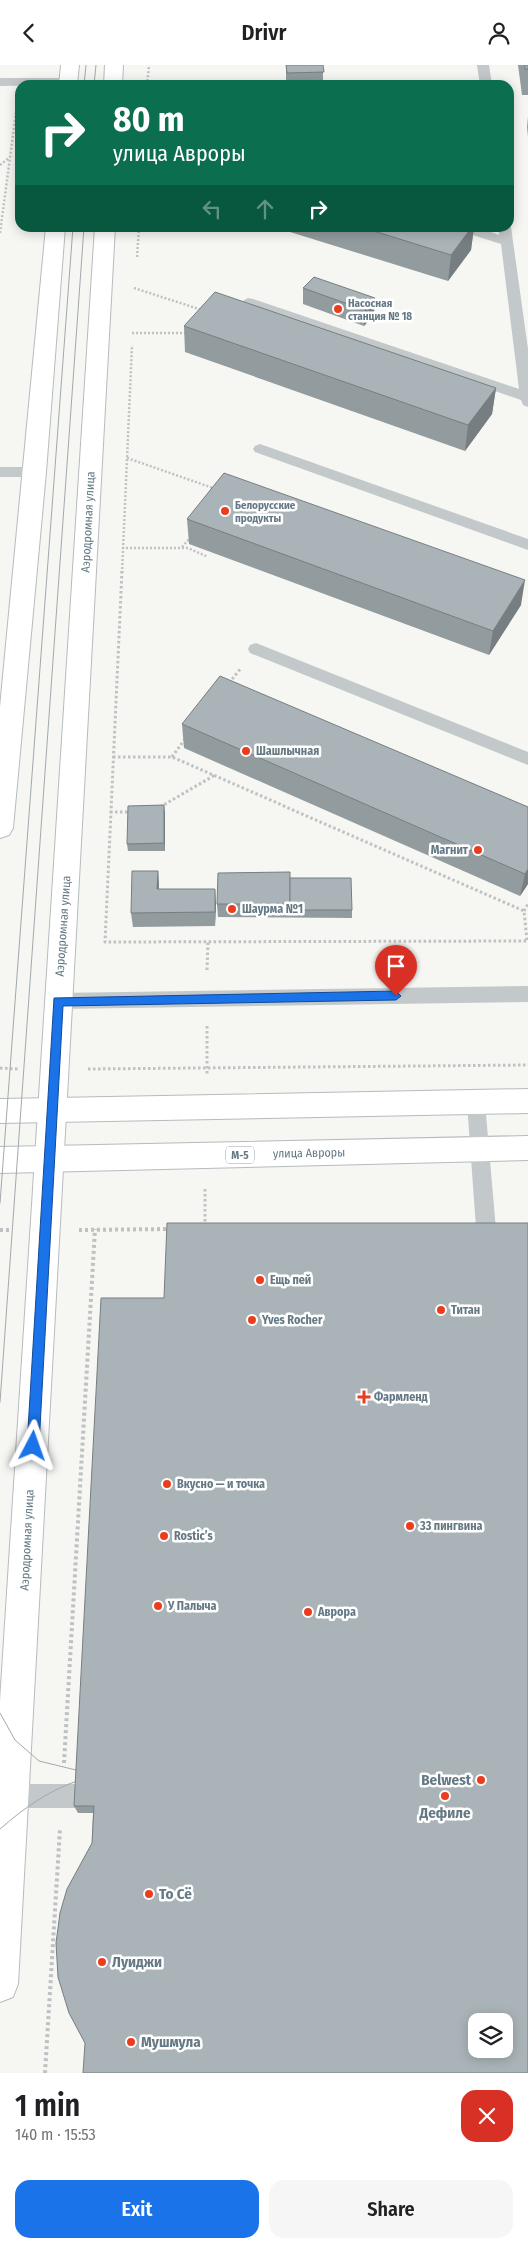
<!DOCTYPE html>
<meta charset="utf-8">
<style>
:root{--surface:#fff;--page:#f6f6f6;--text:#202124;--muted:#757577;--accent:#1a73e8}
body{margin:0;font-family:"Fira Sans Condensed",sans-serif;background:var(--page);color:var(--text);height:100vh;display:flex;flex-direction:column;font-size:19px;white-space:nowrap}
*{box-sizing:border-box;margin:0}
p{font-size:16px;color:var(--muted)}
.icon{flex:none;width:28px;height:28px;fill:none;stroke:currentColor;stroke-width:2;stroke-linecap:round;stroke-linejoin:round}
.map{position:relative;height:2008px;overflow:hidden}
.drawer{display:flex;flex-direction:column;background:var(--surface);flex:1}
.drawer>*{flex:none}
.guide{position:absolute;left:15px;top:15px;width:499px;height:152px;border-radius:15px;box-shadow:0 2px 12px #0003;background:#0b6e4f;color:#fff;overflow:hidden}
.controls{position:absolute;left:468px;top:1948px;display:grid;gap:10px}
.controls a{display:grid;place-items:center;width:45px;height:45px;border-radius:10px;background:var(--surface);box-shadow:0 2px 12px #0003;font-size:25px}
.pin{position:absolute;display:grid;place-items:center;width:42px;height:42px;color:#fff;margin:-51px -21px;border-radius:50% 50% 50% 0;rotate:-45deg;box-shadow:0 0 5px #0007}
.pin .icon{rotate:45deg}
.me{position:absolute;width:55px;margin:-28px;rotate:4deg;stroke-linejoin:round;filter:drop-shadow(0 0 4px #0008)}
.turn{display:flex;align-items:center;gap:18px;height:105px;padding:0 15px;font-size:22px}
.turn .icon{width:65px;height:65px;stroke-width:2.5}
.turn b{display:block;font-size:35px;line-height:42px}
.lanes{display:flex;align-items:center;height:48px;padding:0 15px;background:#0003;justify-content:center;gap:25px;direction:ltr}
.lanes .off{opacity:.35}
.round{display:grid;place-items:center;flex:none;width:52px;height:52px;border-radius:15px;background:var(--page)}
.overview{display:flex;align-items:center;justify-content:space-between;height:85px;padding:0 15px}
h1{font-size:30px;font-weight:600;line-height:38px}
.cta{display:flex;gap:10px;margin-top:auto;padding:10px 15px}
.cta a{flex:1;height:58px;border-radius:15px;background:var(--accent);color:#fff;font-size:20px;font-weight:600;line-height:58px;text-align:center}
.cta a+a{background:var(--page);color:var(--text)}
header{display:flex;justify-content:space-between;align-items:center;height:65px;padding:0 15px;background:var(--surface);font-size:22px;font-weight:600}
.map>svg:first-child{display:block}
</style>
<header><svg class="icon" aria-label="back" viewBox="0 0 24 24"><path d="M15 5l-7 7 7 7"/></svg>Drivr<svg class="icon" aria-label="person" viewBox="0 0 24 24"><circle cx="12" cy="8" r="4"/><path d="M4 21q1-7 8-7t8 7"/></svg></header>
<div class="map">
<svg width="528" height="2008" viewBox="0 0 528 2008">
<rect width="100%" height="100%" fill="#f6f6f2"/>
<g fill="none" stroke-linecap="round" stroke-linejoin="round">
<defs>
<g id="secondary">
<path d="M61,0h18l-2,20h-18z"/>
<path d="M105,0h18l-1,20h-18z"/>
<path d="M46,162h19l-19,245 -33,356 -4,7 -9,3v-131z"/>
<path d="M95,162h20l-97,1757 -5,13 -13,5v-301z"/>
</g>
<g id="primary">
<path d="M528,1024v24l-528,10v-24z"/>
<path d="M528,1071v24l-528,13v-26z"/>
</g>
</defs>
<use href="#secondary" stroke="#b5bcbf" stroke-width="2"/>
<use href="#primary" stroke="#b6bbbe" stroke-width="2"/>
<g stroke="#bfc1c3" stroke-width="2.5" stroke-dasharray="2 2" stroke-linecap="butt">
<path d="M147,20l2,-20"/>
<path d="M0,100l9,-7"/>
<path d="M0,168l17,-128"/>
<path d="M137,192l2,-30"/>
<path d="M134,223l68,22"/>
<path d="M132,268h55"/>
<path d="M127,393l89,31"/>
<path d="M182,482l9,-10"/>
<path d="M122,483h66l20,9"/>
<path d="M122,508l10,-228"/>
</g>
<g stroke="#bfc1c3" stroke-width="3" stroke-dasharray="2.5 2.5" stroke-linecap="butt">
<path d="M122,506l-17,371 423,-1"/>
<path d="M229,618l12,-15"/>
<path d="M113,692h59l352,154 3,30"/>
<path d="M172,692l13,-18"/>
<path d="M160,742l55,-32"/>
<path d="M110,747h20"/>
<path d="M524,846l4,-7"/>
<path d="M207,905l1,-29"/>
<path d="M207,961v49"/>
<path d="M0,1003l19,1"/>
<path d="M88,1004l440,-4"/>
<path d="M205,1124v39"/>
</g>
<g stroke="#bfc1c3" stroke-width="4" stroke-dasharray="3 3" stroke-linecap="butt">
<path d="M0,1165h10"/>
<path d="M79,1165l91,-1"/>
<path d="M64,1698l31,-534"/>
<path d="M45,2008l15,-244"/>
</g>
<g fill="#c3c8ca" fill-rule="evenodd">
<path d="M477,0h12l3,20h-12z"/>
<path d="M0,13h68l6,4 -4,3 -70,1z"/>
<path d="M509,159l2,3 17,122v58l-5,-2 -2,-5 -278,-95 -2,-3 7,-4 5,1 266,90 -18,-145 -44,-14 -1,-3h21l22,8v-8h10z"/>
<path d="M260,379l268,95v11l-273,-98 -2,-3 2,-3z"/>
<path d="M0,402h35l5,2 2,3 -2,3 -5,2h-35z"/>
<path d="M256,578l272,109v13l-278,-112 -2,-4 2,-4z"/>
<path d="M528,921v16l-470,7 -6,-3 -3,-5 3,-5 6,-3z"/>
<path d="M476,1030l7,2 2,6 12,138 -3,6 -7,3 -7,-3 -3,-6 -10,-138 2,-6z"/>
<path d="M0,1719h80l8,4 4,8 -4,8 -8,4h-80z"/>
</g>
<use href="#secondary" fill="#fff" fill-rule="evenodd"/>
<use href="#primary" fill="#fff" fill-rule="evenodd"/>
<g stroke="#a1a9ae" stroke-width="1">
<path d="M84,20l2,-20"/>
<path d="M94,20l2,-20"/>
<path d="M0,1138l73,-976"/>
<path d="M0,1337l84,-1175"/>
<path d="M0,1648l15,27 24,21 41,10"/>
<path d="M0,1764c24,-21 49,-39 80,-49"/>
</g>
</g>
<g fill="#929b9e">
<path d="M286,0h37v16l-37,1z"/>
<path d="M518,0h10v30h-6z"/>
<path d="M528,52v20l-1,-10z"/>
<path d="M274,162h200l-3,23 -23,31z"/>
<path d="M303,223l72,10 -1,16 -10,12 -61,-22z"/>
<path d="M184,261l312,62 -4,26 -27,37 -280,-99z"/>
<path d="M187,454l334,86 -32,50 -300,-111z"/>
<path d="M182,659l346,83v77l-8,12 -336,-148z"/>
<path d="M164,740l1,46h-37l-1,-7z"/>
<path d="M158,806l1,18 57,14 -1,23 -82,1 -2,-14z"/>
<path d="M290,813l62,32v8l-134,-1 -1,-13z"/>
<path d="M528,1158l-443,820 8,-230h-15l-4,-7 90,-508z"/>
</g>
<g fill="#777e81">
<path d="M472,162h2l-3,23 -23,31 3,-26z"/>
<path d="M375,233l-1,16 -10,12 1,-16z"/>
<path d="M496,323l-4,26 -27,37 3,-26z"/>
<path d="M525,515l-4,25 -32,50 4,-24z"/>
<path d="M164,740l1,8v38l-1,-8z"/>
<path d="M528,804v15l-8,12 5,-22z"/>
<path d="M158,806l1,14 -1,18 -1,-14z"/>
<path d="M215,824l1,14 -1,23z"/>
</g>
<g fill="#aab4b8" stroke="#777e81" fill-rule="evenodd">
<path d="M286,0h37l1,7 -37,1z"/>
<rect x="525" y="0" width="3" height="4"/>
<path d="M361,162h111l-21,28z"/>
<path d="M314,212l61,21 -10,12 -62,-22z"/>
<path d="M215,227l281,96 -28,37 -284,-99z"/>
<path d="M224,408l301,107 -32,51 -306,-112z"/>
<path d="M220,611l308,131v62l-3,5 -343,-150z"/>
<path d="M164,740v38l-37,1 1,-38z"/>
<path d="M132,806h26l-1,18h58v23l-84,1z"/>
<path d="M290,807v32h-73l1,-31z"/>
<path d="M290,813h61l1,32h-62z"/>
<path d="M167,1158h361v850h-445l2,-30 -16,-30 -11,-36 -2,-34 4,-30 7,-24 25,-46 2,-37h-20l27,-508h63zM476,1956h28v28h-28z"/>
</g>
<path fill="#1a73e8" stroke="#114b97" d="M396,926l5,5 -5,4 -333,6 -24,440 -1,4 -5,2 -5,-2 -1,-4 27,-448z"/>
<g fill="#eb3d1e" stroke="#fff" stroke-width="2">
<circle cx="338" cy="244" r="5"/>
<circle cx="225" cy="446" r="5"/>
<circle cx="246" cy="686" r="5"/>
<circle cx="478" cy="785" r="5"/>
<circle cx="232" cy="844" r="5"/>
<circle cx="260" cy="1215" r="5"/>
<circle cx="441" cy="1245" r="5"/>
<circle cx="252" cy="1255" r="5"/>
<path d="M361.5 1324.5h5v5h5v5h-5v5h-5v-5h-5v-5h5z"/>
<circle cx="167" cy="1419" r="5"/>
<circle cx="410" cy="1461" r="5"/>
<circle cx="164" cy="1471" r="5"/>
<circle cx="158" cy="1541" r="5"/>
<circle cx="308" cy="1547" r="5"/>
<circle cx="481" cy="1715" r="5"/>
<circle cx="445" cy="1731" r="5"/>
<circle cx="149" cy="1829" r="5"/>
<circle cx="102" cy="1897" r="5"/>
<circle cx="131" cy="1977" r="5"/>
</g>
<g text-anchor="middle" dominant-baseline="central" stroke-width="5" stroke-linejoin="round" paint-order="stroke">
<g font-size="11" font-weight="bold" fill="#647985" stroke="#fff" text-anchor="start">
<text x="348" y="238">Насосная<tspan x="348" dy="13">станция № 18</tspan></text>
<text x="235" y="440">Белорусские<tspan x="235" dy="13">продукты</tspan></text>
</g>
<rect fill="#fff" stroke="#92a1aa" stroke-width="1" x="226" y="1081.5" width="28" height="17" rx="4"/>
<g font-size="11" font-weight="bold" fill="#647985">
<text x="240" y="1090">М-5</text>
</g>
<g font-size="12" fill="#647985" stroke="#fff">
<text transform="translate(88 457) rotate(-87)">Аэродромная улица</text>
<text transform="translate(63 861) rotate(-86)">Аэродромная улица</text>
<text transform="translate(309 1088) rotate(-1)">улица Авроры</text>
<text transform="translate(27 1475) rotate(-87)">Аэродромная улица</text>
</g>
<g font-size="12" font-weight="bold" fill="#647985" stroke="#fff" text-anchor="start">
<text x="256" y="686">Шашлычная</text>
<text x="468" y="785" text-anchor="end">Магнит</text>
<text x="242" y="844">Шаурма №1</text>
<text x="270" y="1215">Ещь пей</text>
<text x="451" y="1245">Титан</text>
<text x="262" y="1255">Yves Rocher</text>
<text x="374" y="1332">Фармленд</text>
<text x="177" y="1419">Вкусно — и точка</text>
<text x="420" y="1461">33 пингвина</text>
<text x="174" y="1471">Rostic’s</text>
<text x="168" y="1541">У Палыча</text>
<text x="318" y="1547">Аврора</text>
</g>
<g font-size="15" font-weight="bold" fill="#647985" stroke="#fff" text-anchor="start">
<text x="471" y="1715" text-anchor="end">Belwest</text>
<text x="445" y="1748" text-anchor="middle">Дефиле</text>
<text x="159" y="1829">То Сё</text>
<text x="112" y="1897">Луиджи</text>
<text x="141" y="1977">Мушмула</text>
</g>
</g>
</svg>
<div class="controls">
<a><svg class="icon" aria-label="layers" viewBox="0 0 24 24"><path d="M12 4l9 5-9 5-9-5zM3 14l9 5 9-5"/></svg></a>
</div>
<div class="pin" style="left:396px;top:931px;background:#d93025"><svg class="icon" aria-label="arrive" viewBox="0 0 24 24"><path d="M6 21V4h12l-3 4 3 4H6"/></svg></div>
<svg class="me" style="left:33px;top:1381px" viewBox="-20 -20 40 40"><path d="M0-17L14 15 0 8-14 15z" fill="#1a73e8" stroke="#fff" stroke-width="4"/></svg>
<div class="guide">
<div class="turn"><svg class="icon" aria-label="right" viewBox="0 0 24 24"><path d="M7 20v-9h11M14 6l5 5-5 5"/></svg><div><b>80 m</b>улица Авроры</div></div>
<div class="lanes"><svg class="icon off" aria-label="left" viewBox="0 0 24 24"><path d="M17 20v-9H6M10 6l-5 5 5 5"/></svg><svg class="icon off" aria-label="ahead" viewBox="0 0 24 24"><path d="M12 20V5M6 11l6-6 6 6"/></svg><svg class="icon" aria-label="right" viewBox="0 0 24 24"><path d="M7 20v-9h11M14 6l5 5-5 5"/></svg></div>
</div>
</div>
<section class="drawer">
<div class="overview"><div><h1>1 min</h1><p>140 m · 15:53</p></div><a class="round" style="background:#d93025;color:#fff"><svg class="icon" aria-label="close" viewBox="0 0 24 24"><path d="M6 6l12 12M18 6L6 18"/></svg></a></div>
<div class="cta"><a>Exit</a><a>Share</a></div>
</section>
